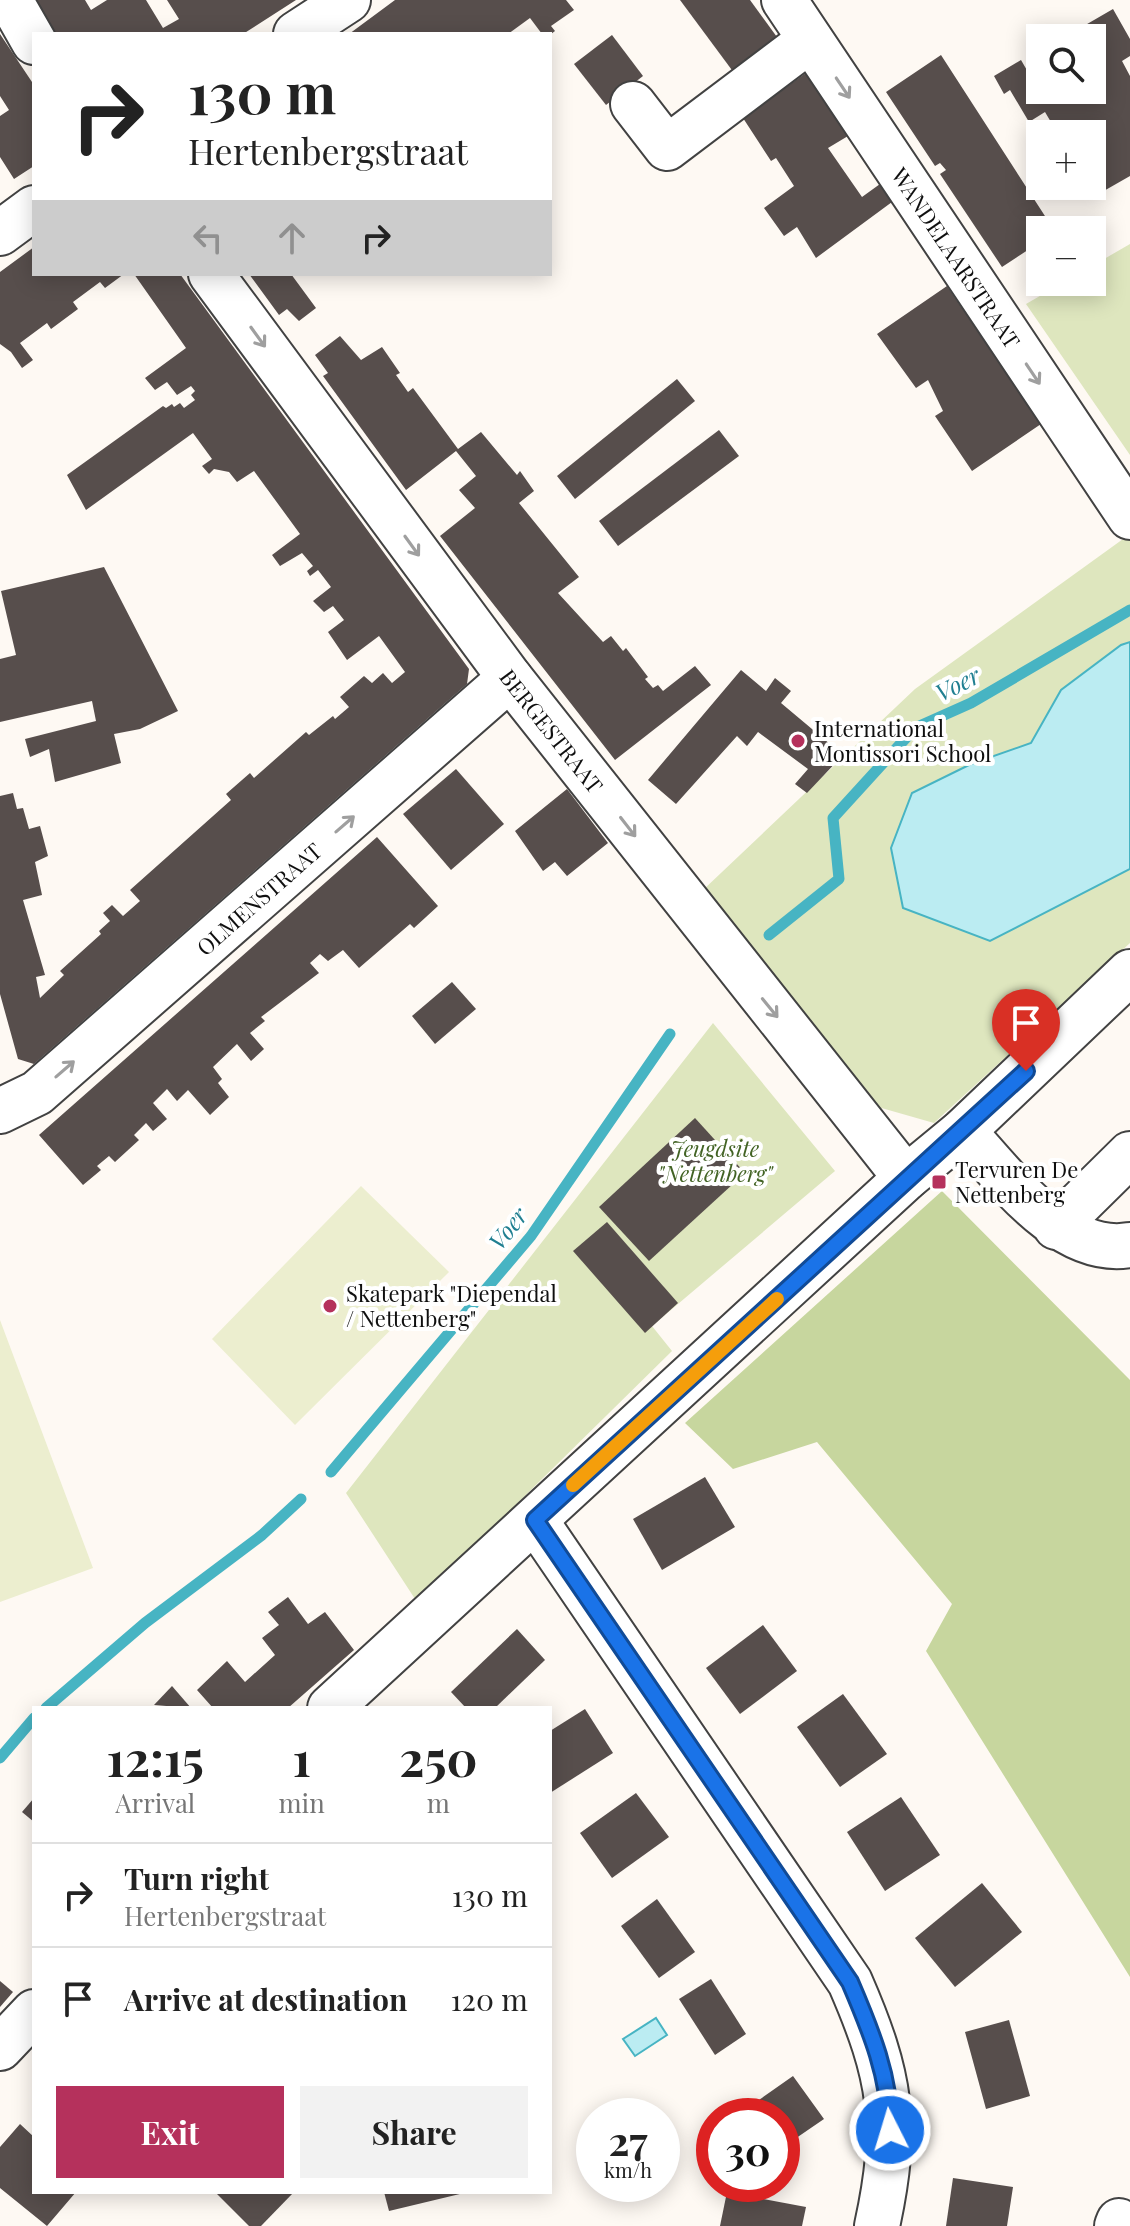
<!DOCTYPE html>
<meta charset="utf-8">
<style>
:root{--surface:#fff;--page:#f2f2f2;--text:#222;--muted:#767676;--line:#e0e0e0;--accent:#b5315c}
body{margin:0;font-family:"Playfair Display",serif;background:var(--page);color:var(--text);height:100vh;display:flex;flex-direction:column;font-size:30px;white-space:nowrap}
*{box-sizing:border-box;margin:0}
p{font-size:26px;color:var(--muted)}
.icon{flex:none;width:44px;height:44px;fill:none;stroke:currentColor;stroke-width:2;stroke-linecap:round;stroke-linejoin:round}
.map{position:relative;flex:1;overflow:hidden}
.details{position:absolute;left:32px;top:1706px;width:520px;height:488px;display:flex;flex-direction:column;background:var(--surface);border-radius:0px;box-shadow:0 4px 20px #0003}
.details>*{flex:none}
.hud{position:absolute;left:32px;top:32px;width:520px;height:244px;border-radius:0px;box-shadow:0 4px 20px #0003;background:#fff;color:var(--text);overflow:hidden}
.buttons{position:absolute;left:1026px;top:24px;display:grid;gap:16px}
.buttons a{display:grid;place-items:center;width:80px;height:80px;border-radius:0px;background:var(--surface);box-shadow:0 4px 20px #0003;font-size:40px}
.speed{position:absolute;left:576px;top:2098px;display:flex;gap:16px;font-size:40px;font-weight:700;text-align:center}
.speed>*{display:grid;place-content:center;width:104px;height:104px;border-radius:50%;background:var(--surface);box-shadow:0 4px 20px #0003;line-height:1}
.speed small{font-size:20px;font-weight:400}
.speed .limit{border:12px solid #d22;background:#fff;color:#111}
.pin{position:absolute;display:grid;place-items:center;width:68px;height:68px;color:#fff;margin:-82px -34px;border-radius:50% 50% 50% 0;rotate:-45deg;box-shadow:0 0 8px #0007}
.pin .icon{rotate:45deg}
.me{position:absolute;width:88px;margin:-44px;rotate:355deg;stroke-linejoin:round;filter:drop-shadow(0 0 6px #0008)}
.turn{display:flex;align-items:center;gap:28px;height:168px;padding:0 24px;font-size:36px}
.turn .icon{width:104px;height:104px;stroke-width:2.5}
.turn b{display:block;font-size:56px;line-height:68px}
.lanes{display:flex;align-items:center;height:76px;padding:0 24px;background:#0003;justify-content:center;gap:40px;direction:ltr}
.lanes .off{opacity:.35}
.eta{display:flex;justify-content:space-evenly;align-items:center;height:136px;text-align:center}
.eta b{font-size:48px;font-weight:700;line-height:56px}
.action{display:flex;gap:16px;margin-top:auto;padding:16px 24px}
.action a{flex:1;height:92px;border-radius:0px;background:var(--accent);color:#fff;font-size:32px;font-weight:700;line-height:92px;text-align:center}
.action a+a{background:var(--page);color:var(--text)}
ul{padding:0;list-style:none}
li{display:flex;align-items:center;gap:24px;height:104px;padding:0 24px;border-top:2px solid var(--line)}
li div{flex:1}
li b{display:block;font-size:30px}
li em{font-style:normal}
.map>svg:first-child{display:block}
</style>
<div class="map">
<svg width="1130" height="2226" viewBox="0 0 1130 2226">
<rect width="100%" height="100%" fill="#fef9f3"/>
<g fill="#dee6be">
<path d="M1130,244v211l-104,-151 38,-22h28v-16z"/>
<path d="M1130,534v108l-9,3 -60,45 -30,53 -60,21 -59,29 78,147 140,-71v74l-196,180 -70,-20 -161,-213 212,-201z"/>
<path d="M713,1023l122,148 -183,155 20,25 -255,251 -71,-109z"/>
</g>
<path fill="#c7d69e" d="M942,1191l188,189v597l-204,-326 26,-47 -135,-162 -84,27 -48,-46z"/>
<g fill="#eceecf">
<path d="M361,1186l88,86 -154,153 -83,-86z"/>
<path d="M0,1320l93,248 -93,34z"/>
</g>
<g fill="#bbecf2" stroke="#47b4c3" stroke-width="2">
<path d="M1130,642v227l-140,72 -87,-33 -12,-60 21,-55 59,-29 60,-21 30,-53 60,-45z"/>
<path d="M656,2018l11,17 -32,21 -12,-17z"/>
</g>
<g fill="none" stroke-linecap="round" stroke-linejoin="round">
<g stroke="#47b4c3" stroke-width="11">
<path d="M769,935l70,-56 -6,-61 82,-90 56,-25 159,-93"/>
<path d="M331,1472l200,-236 139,-202"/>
<path d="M46,1708l99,-85 117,-88 39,-36"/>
<path d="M0,1758l34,-40"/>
</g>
</g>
<g fill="#574e4c">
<path d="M36,0h49l6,10 16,-10h39l17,28 16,-9 -12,-19h129l-53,34h-188z"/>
<path d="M395,0h171l8,10 -23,16 4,5 -4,3h-9l-12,-16 -22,16h-159z"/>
<path d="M680,0h70l35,48 -45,33z"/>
<path d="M1113,9l17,30v17l-8,5 8,15v100l-28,16 -4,-6 -20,12 -7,-12h21v-52h-34l-13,-22 -16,10 -19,-32 -6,4 -10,-18 27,-16 7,12 12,-7v25h52v-52h-29z"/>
<path d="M0,34l34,51v81l-20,13 -14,-22v-41l9,-6 -9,-14z"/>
<path d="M612,35l31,41 -37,29 -32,-41z"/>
<path d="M941,55l113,175h-14v12l-38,25 -62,-93 6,-4 -6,-7 -5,3 -49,-74z"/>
<path d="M806,73l42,63 -20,12 34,49 18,-13 12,18 -76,56 -19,-31 -13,9 -20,-28 30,-22 -18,-28 -5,3 -28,-43z"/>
<path d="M34,247v27h90l-19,14 -5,-6 -27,20 5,7 -27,20 -4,-6 -27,20 13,17 -11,8 -11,-16 -11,-8v-72z"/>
<path d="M134,274h46l289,395 -2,15 -433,380 -16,-5 -18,-65v-198l13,-3 4,16 6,-1 6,21 11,-3 8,30 -13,6 7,33 -19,5 22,75 -9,2 4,21 24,-23 -4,-4 41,-37 -2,-3 11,-10 -7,-8 9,-8 11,11 17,-15 -10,-11 101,-90 -5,-6 24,-21 4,5 52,-46 3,3 24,-19 2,3 14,-12 -9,-10 24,-21 8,7 11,-10 9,10 13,-11 -26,-36 -32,24 -19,-28 16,-12 -11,-14 -9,6 -11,-11 18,-14 -13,-17 -8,6 -3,-5 6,-5 -11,-13 -22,13 -8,-11 28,-21 -46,-63 -17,11 -8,-10 -15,-3 -5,5 -7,-8 10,-7 -19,-26 -107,77 -19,-35 96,-69 3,2 6,-4 2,3 6,-4 4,5 11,-8 -4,-5 4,-4 -4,-5 -14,9 -10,-13 -12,8 -10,-12 41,-30z"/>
<path d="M249,274h42l25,34 -17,13 -12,-12 -8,6z"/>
<path d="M947,286l94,138 -69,47 -37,-55 8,-5 -15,-31 -12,8 -39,-54z"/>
<path d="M340,336l21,24 21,-13 18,26 -4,2 12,17 5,-4 45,61 23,-17 36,43 3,-4 14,20 -15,12 60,74 -21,16 45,49 8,-6 12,15 3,-3 22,29 -3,2 8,9 5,-3 5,6 32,-25 16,19 -96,75 -175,-224 35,-28 -16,-18 17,-14 -20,-25 -50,39 -83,-114 5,-3 -13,-18z"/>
<path d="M677,379l18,22 -120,98 -18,-23z"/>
<path d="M719,430l20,26 -121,90 -19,-25z"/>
<path d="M104,567l74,144 -38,18 -26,5 7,29 -66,19 -6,-33 -19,8 -5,-18 71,-18 -4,-20 -92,21v-63l16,-4 -15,-64z"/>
<path d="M741,670l25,21 9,-13 16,13 -10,12 62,52 -36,38 -12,-9 13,-15 -50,-37 -11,14 -10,-10 -61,68 -28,-24z"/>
<path d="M456,769l48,55 -53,46 -48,-56z"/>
<path d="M567,789l41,54 -41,33 -12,-14 -12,9 -28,-40z"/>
<path d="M377,837l61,69 -24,22 -4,-4 -51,44 -16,-18 -15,11 -8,-7 -10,9 9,10 -58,44 4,4 -15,12 14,16 -13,12 -14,-17 -24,23 9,12 -4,4 11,14 -19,18 -22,-25 -11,11 -10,-12 -14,14 14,16 -14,12 -7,-8 -12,12 5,5 -24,22 -6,-6 -12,10 4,4 -18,15 -44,-50z"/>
<path d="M452,982l24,27 -41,35 -23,-28z"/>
<path d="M695,1118l50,55 -96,88 -50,-54z"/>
<path d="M607,1222l71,81 -33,30 -72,-82z"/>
<path d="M705,1477l30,50 -73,43 -29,-51z"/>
<path d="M288,1597l20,27 17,-12 29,38 -66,58h-75l-16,-18 30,-29 18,21 30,-27 -13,-17 17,-13 -11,-13z"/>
<path d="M763,1625l34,46 -57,43 -34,-46z"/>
<path d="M517,1629l28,31 -50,48h-29l-15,-16z"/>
<path d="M172,1686l19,22 -37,-3z"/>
<path d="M843,1694l44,60 -47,33 -43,-60z"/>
<path d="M585,1709l28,44 -63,40v-62z"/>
<path d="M636,1793l33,44 -57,41 -32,-45z"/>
<path d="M901,1797l39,58 -55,36 -38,-59z"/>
<path d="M34,1798v24l-12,-10z"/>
<path d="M982,1883l40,49 -67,55 -40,-49z"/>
<path d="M657,1899l38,53 -36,26 -38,-52z"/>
<path d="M711,1979l35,55 -31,21 -36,-56z"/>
<path d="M0,1981l13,11 -13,15z"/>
<path d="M1009,2020l21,76 -44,13 -21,-77z"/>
<path d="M793,2076l31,43 -38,26 -4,-6v-23h-16l-10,-14z"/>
<path d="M20,2124l14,13v55h42l-29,34 -47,-38v-41z"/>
<path d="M953,2178l60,9 -6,39h-61z"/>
<path d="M215,2192h79l-33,34h-12z"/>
<path d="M384,2192h80v1l-75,18z"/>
<path d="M727,2192l79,15 -4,19h-82z"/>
</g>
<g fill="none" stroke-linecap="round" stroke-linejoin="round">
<defs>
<g id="minor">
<path d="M10,0l24,42"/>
<path id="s1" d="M784,0l346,517"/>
<path d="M296,34l52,-34"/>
<path d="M633,104l34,44 143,-108"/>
<path d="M0,233l34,-25"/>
<path id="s2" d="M211,274l299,404 396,500"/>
<path id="s3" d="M0,1111l37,-18 473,-415"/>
<path d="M963,1131c40,43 99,126 167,114"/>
<path d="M1056,1227l74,-73"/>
<path d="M535,1520l315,462c41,94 49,143 27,244"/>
<path d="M330,1708l576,-530 57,-47 167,-159"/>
<path d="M0,2048l34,-36"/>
<path d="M1117,2226l2,-5"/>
</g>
</defs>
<use href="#minor" stroke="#424242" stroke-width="48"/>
<use href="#minor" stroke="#fff" stroke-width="44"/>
</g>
<defs><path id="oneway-shaft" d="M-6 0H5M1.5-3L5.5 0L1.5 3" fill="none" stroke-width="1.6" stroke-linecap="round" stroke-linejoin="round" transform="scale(2)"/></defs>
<g stroke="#9f9f9f">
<use href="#oneway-shaft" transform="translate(843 88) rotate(56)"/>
<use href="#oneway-shaft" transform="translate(258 337) rotate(54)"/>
<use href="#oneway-shaft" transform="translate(1033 374) rotate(56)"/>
<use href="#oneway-shaft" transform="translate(412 546) rotate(54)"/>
<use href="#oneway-shaft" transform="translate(345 824) rotate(-41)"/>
<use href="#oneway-shaft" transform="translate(628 827) rotate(52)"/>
<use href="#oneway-shaft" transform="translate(770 1008) rotate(51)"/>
<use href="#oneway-shaft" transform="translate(65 1069) rotate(-41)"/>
</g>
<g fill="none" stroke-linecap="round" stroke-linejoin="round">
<defs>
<path id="route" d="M890,2130c0,-53 -19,-99 -40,-148l-315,-462 491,-449"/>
</defs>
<use href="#route" stroke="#114b97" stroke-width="20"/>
<use href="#route" stroke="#1a73e8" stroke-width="14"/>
<path stroke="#f59e0b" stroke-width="14" d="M573,1485l204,-186"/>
</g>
<g fill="#b5315c" stroke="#fff" stroke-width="3">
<circle cx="798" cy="741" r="8"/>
<rect x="931" y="1174" width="16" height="16" rx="4"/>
<circle cx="330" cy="1306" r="8"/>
</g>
<g text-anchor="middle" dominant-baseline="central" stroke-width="8" stroke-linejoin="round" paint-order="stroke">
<g font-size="22" fill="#0f0f0f" stroke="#fff">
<text stroke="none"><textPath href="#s1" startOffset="310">WANDELAARSTRAAT</textPath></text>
<text stroke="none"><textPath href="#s2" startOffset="570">BERGESTRAAT</textPath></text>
<text stroke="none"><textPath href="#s3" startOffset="336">OLMENSTRAAT</textPath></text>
</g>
<g font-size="22" fill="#0f0f0f" stroke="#fff" text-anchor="start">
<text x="814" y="728">International<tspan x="814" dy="25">Montissori School</tspan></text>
<text x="955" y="1169">Tervuren De<tspan x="955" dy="25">Nettenberg</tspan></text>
<text x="346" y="1293">Skatepark "Diependal<tspan x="346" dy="25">/ Nettenberg"</tspan></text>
</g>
<g font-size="22" font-style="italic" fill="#426324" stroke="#fff">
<text x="715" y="1148">Jeugdsite<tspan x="715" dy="25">"Nettenberg"</tspan></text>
</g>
<g font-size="24" font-style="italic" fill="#207f91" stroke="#fff">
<text transform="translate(957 683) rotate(-27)">Voer</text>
<text transform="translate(507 1228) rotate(-52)">Voer</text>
</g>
</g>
</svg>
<div class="buttons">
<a><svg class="icon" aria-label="search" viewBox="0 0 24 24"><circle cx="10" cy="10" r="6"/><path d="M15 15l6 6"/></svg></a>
<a>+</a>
<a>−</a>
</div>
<div class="speed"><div>27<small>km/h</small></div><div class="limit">30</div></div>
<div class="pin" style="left:1026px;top:1071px;background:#d93025"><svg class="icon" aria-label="arrive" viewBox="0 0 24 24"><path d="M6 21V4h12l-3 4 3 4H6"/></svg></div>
<svg class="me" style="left:890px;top:2130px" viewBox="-20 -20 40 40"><circle r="17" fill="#1a73e8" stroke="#fff" stroke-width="3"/><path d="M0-11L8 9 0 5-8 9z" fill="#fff"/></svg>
<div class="hud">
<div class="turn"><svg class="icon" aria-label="right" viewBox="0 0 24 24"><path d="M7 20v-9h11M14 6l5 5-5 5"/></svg><div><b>130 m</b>Hertenbergstraat</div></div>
<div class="lanes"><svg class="icon off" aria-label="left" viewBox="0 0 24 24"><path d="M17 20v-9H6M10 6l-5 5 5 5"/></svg><svg class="icon off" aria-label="ahead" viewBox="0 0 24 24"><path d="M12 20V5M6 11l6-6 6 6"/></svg><svg class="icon" aria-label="right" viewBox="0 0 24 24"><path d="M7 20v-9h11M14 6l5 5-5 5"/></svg></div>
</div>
<section class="details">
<div class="eta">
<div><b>12:15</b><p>Arrival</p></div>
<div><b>1</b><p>min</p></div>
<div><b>250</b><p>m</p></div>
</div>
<ul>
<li><svg class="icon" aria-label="right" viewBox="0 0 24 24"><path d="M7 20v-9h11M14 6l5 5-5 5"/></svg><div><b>Turn right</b><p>Hertenbergstraat</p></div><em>130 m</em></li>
<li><svg class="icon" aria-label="arrive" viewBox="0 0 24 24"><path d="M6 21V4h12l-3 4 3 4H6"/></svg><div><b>Arrive at destination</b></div><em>120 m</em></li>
</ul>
<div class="action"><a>Exit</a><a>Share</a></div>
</section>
</div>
